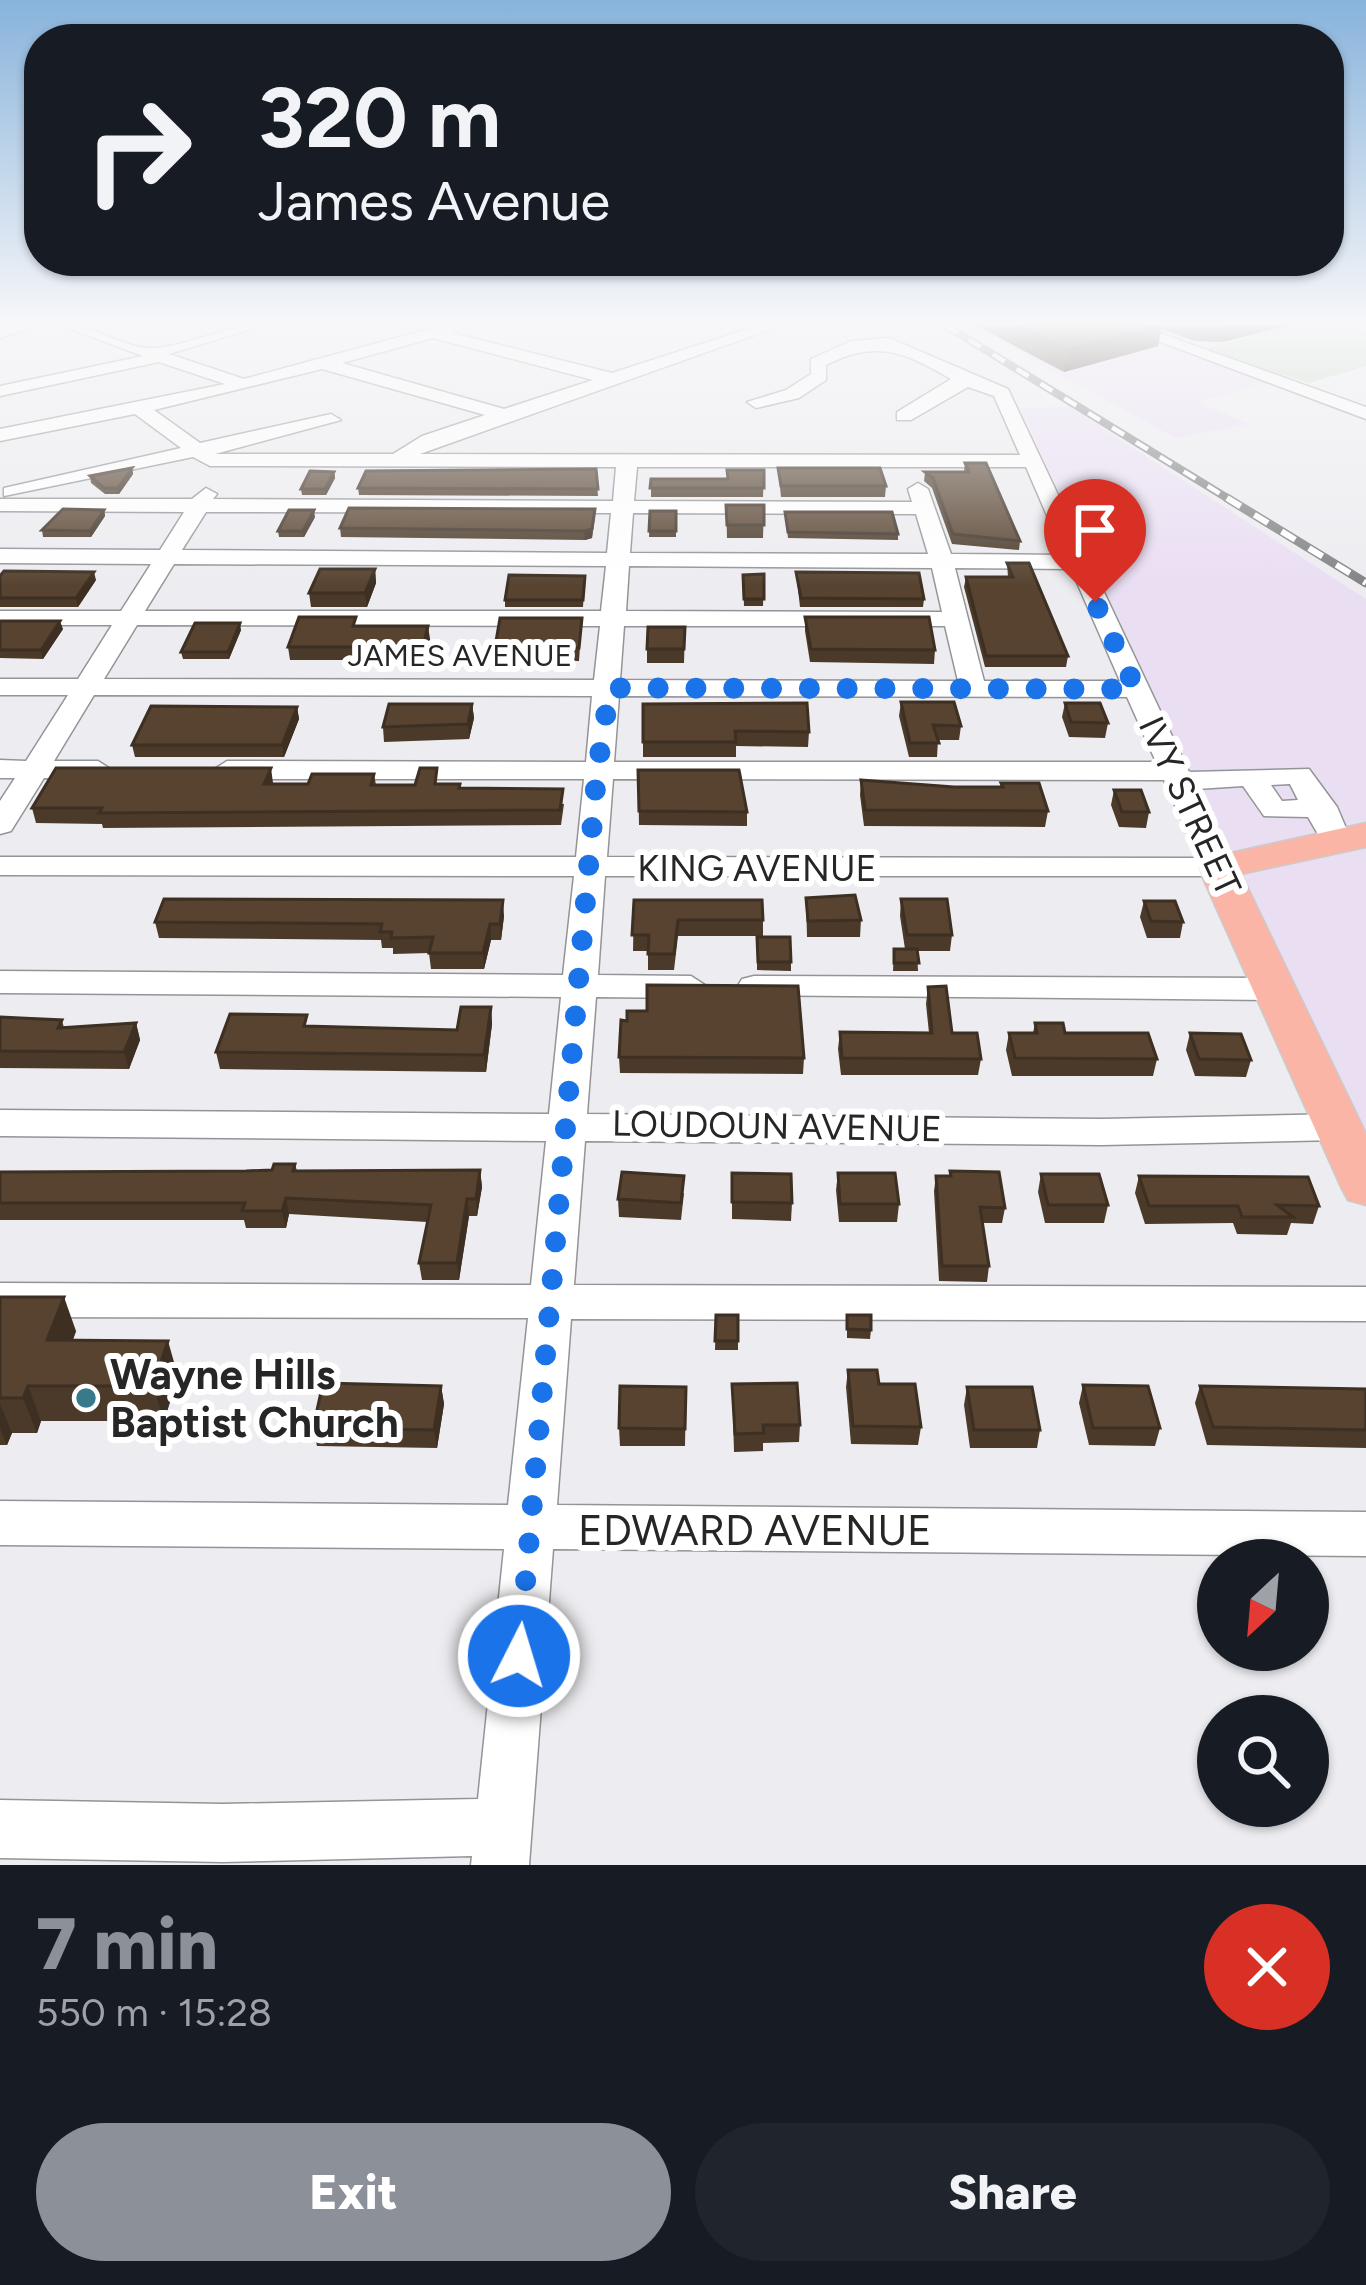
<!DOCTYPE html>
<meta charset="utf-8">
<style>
:root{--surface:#171b24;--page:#20242c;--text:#f1f3f6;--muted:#9ea1a6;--accent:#8c9099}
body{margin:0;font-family:Figtree,sans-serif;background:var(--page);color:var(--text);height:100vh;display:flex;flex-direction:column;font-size:45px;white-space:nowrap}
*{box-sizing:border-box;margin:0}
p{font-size:39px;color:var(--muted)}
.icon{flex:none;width:66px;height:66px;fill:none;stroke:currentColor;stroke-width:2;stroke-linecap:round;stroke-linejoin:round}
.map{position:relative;height:1865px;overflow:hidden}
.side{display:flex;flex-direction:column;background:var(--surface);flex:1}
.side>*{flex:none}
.banner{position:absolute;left:24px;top:24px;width:1320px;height:252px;border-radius:48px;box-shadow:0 3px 9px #0004;background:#171b24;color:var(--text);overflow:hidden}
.needle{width:78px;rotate:206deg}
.controls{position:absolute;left:1197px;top:1539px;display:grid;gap:24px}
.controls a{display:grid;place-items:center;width:132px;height:132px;border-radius:50%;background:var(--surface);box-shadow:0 3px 9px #0004;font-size:60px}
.pin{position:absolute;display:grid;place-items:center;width:102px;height:102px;color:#fff;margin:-123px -51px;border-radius:50% 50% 50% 0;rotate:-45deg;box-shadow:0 0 12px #0007}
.pin .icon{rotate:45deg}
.me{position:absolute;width:132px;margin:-66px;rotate:5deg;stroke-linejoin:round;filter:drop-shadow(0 0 9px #0008)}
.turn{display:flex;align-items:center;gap:42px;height:252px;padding:0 36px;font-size:54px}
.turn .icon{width:156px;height:156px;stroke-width:2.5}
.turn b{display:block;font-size:84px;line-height:102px}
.round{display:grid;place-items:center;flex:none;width:126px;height:126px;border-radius:63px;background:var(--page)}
.overview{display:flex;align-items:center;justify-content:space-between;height:204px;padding:0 36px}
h1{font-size:72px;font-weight:800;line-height:90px;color:var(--accent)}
.cta{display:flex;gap:24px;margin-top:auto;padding:24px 36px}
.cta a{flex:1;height:138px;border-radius:72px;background:var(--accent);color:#fff;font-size:48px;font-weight:800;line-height:138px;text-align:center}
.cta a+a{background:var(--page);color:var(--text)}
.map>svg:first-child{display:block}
</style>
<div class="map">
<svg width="1366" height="1865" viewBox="0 0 1366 1865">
<rect width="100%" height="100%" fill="#ededf1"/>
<g fill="#eadef3">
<path d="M966,325h327l-87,24 82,28 -91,25 52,22 -73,14z"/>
<path d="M1070,407l296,192v550l-346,-741z"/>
</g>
<path fill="#c3d5bc" d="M1293,325h49l24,6v35l-57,17 -106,-33z"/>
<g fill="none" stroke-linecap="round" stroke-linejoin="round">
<defs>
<g id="minor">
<path d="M14,325h26l-40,13v-10z"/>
<path d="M60,325c34,-2 63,24 92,23 35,-1 73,-23 113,-23l-96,29 75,25 200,-54h25l-17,8 160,40 148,-48h23l-363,129 600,1 -26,-59 -26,-9 -57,33h-14v-8l54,-33c-46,-27 -75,-40 -125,-14v15l-27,18 -43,10 -9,-6 39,-12 25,-16v-15l40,-18 38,-3 119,51 181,383 120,-3 28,38 15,35 -4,6h-22l-18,-31 -44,-1 -21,-30 -46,3 37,78 -16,9h-613l-7,99 93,1 17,11 -17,11 -95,-1 -9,117 515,5 236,-5 14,4 5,9 -5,9 -14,4 -236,5 -517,-4 -11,144 792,2v34l-795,-2 -14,186 809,7v44l-813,-7 -24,316h-58l1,-9 -249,6 -223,-4v-58l223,4 255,-5 26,-250 -504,-4v-44l508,4 20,-187 -528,-1v-34l531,2 15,-144 -546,-5v-26l549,4 12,-117 -561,-4v-22l563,4 11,-99 -574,-1v-18h576l8,-78h-357l-14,-9 14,-9 359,1 6,-66 -498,-1 -40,66h44l14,9 -14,9 -54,-1 -33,53 -11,3v-33l15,-23h-15v-18l26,1 42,-66h-68v-16h78l34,-54h-112v-14h121l30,-47 -151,-1v-14l160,1 24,-38 -184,-1v-12h192l14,-11 11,6 -4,5 400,2 3,-34 -406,-1 -17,-9 -189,39v-8l177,-40 -46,-34 -135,27v-12l225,-45 -66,-22 -159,34v-10l143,-30zM433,338l160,42 -89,29 -162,-46zM322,369l163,46 -63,21 -29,18h-178l126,-34 -10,-6 -131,29 -46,-33zM637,467h389l38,88 -113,-1 -23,-65 -10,-6 -10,6 4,13 -278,-1zM206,512l405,1 -4,40 -425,-3zM633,513l283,1 12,40 -298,-1zM174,564l432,2 -5,45h-456zM629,566l303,2 10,44 -316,-1zM955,568l116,1 49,112h-136zM137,625l463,1 -6,54 -490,-1zM624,626h321l13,55 -338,-1zM619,696l508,1 29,65h-542zM613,779l551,1 34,78 -591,-1zM1290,784l8,16 -16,1 -11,-16z"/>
<path d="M1115,325h22l229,82v12z"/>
<path d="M754,976l520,2 17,11 -17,11 -532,-5 -5,-8 5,-8z"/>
</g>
<path id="major" d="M1366,823v24l-125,27 125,260v71l-18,-5 -7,-13 -143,-320 6,-8z"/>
</defs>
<use href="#minor" stroke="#939497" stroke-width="3"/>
<use href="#major" stroke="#cbcbcb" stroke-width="3"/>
<use href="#minor" fill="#fff" fill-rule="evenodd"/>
<use href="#major" fill="#fab5a7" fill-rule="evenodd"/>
<defs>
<path id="rail-far1" d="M945,325l287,176"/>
<path id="rail" d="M1227,498l139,85"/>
</defs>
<use href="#rail-far1" stroke="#838385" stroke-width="8"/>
<use href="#rail" stroke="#838385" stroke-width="9"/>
<use href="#rail-far1" stroke="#fff" stroke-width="4.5" stroke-dasharray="14" stroke-linecap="butt"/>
<use href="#rail" stroke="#fff" stroke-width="6" stroke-dasharray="16" stroke-linecap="butt"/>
</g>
<g fill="#4b3a29">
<path d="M975,325h315l-68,17 -27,-1 -34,-12 -3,17 -94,26z"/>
<path d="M965,463l55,78 -1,9 -67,-6 -20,-56 -8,-7 1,-9h39z"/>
<path d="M132,468l1,6 -14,20h-14l-14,-11 -1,-7z"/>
<path d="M778,468l108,18 -1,11h-104z"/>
<path d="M596,469l2,27 -239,-1 -1,-7z"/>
<path d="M764,470l-1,27h-112v-18h76z"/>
<path d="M334,472l1,6 -9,17h-24l-1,-6z"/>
<path d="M726,505h38l-1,33h-36z"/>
<path d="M104,510l1,6 -14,21h-48l-1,-7z"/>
<path d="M650,511h26v26h-27z"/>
<path d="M785,512l113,22v6l-110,-2z"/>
<path d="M315,517l-11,20h-25l-1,-6z"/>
<path d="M595,517l-3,21 -7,2 -244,-3 -1,-9z"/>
<path d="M1007,563l61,93 -2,11h-81l-21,-80 2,-10h42z"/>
<path d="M375,569l1,14 -9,24h-56l-2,-14z"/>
<path d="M796,572l128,27 -1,8h-123z"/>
<path d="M764,574l-1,32h-19l-1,-31z"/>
<path d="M0,576l96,4 -18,27h-78z"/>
<path d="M585,576l-2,31h-78v-7z"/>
<path d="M805,617l130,33 -1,14 -124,-2 -5,-31z"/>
<path d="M582,618l-3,43 -83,-1 -1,-13z"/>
<path d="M0,621l63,8 -20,30 -43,-1z"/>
<path d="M357,626l73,13 -6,21h-134l-2,-13z"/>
<path d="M685,627l-1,36h-37v-14z"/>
<path d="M241,630l-12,29h-46l-2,-7z"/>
<path d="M901,702l60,24 -2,14h-21l-1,17h-28l-10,-41z"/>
<path d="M1065,703l43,20 -3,15 -36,-1 -7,-20z"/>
<path d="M472,704l2,14 -5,21 -85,3 -1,-15z"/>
<path d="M643,704l166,28 -1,15 -72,-1v11h-93z"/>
<path d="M297,707l2,12 -15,38h-149l-3,-12z"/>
<path d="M638,770l109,42v14l-108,-1z"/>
<path d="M374,774l2,11 63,-1 125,20 -3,21 -458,3 -1,-4 -66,-1 -4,-15 241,-24h35z"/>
<path d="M861,780l93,7h46l1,-4 47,28 -3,16 -181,-1 -4,-31z"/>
<path d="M1114,790l35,22 -3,16 -27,-1 -8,-22z"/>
<path d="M806,898l55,22 -1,17h-53z"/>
<path d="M901,899l51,36 -2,16h-33l1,20h-25l1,-22h11l-5,-33z"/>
<path d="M634,900l129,20v16h-85l-4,34h-26v-19h-15z"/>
<path d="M1144,901l39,21 -3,16h-33l-7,-21z"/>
<path d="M504,916l-3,24h-10l-7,29h-53l-2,-16 -36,1v-6h-11l-1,-8 -222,-2 -4,-16z"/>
<path d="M757,937l34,25v9l-34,-1z"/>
<path d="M928,987l24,46 29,26 -3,16h-137l-3,-26 2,-17 89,1 -3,-29z"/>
<path d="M491,1007l1,17 -6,48 -266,-3 -4,-17 93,-26 148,4z"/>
<path d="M0,1017l62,3 2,8 72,-5 4,17 -11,29 -129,-1z"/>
<path d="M1035,1023l122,36 -4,17h-141l-6,-26 3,-17h24z"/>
<path d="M1190,1033l61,27 -5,17 -51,-1 -9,-26z"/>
<path d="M619,1057l185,1 -1,16 -183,-1z"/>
<path d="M295,1164l2,7 183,-1 2,17 -5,29h-8l-10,64h-37l-3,-17 8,-41 -138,-8 -3,14h-40l-2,-8h-244v-48l246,-1 26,-1z"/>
<path d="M950,1171l55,37 -3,15h-19l6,43 -2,16 -48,-1 -5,-90 2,-15h13z"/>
<path d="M732,1173l60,30 -1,18 -59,-2z"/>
<path d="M838,1173l61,31 -2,18h-58l-3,-32z"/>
<path d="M1041,1174l67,31 -4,18h-59l-7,-31z"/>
<path d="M1139,1176l180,30 -6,18 -22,-1 -4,12 -50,-1 -4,-11 -88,1 -10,-31z"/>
<path d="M684,1193l-3,27 -62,-3 -1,-18z"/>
<path d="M0,1297l76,34 -3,9 105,36 -14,45h-123l-4,12h-25l-5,12h-7z"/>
<path d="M716,1315h22v35h-23z"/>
<path d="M847,1315l24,15 -1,9 -23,-1z"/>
<path d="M848,1370l31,14 42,43 -3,18 -67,-1 -5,-57z"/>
<path d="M732,1384l68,41 -1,17 -36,1v8l-29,1z"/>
<path d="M1083,1385l77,43 -5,18 -66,-1 -10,-42z"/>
<path d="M441,1386l3,18 -7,44 -120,-2 -4,-18z"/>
<path d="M1200,1386l166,3v59l-159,-3 -12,-42z"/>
<path d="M686,1387l-1,59h-65l-1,-18z"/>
<path d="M967,1387l73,43 -3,18h-67l-6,-43z"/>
</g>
<g fill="#3d2f22">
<path d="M1162,325l-4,21 -94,26 3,-22z"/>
<path d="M1226,325h64l-68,17z"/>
<path d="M132,468l1,6 -14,20 -1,-6z"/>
<path d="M334,472l1,6 -9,17 -1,-6z"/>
<path d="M595,509l-3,29 -7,2 -1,-9z"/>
<path d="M104,510l1,6 -14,21 -1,-6z"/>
<path d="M314,510l1,7 -11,20 -1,-6z"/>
<path d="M375,569l1,14 -9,24 -2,-14z"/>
<path d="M94,572l2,8 -18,27 -2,-9z"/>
<path d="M60,621l3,8 -20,30 -2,-9z"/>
<path d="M240,623l1,7 -12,29 -1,-7z"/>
<path d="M428,626l2,13 -6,21 -1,-13z"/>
<path d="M472,704l2,14 -5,21 -1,-15z"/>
<path d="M297,707l2,12 -15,38 -2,-12z"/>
<path d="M271,768l2,15 -6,16 -3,-15z"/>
<path d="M503,900l1,16 -3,24 -1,-16z"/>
<path d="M490,924l1,16 -7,29 -1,-16z"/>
<path d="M491,1007l1,17 -6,48 -2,-17z"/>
<path d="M136,1023l4,17 -11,29 -5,-17z"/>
<path d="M480,1170l2,17 -5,29 -1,-17z"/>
<path d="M286,1198l3,16 -3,14 -4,-17z"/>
<path d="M467,1199l2,17 -10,64 -2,-17z"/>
<path d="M64,1297l12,34 -17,44 -12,-35z"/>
<path d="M168,1341l10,35 -14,45 -11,-35z"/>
<path d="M28,1386l13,35 -4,12 -14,-35z"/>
<path d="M441,1386l3,18 -7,44 -3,-18z"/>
<path d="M0,1404l12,29 -5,12 -7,-17z"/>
</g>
<g fill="#574330" stroke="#3d2f22" stroke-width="3">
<path d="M1017,325h145l-95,25z"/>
<path d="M965,463h21l34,78 -67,-7 -20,-56 -8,-6h44z"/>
<path d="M132,468l-14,20h-14l-14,-12z"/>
<path d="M778,468h102l6,18h-105z"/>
<path d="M596,469l2,20 -240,-1 8,-17z"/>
<path d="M727,470h37v18h-114l1,-9h77z"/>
<path d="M310,471l24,1 -9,17h-24z"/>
<path d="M726,505h38v20h-37z"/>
<path d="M349,508l246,1 -3,20 -8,2 -244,-3z"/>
<path d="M63,509l41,1 -14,21 -48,-1z"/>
<path d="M289,510h25l-11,21h-25z"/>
<path d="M650,511h26v20h-27z"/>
<path d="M785,512h107l6,22 -110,-2z"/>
<path d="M1007,563h22l39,93h-82l-20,-79h47z"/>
<path d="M320,569h55l-10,24h-56z"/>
<path d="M4,571l90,1 -18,26h-76v-22z"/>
<path d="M796,572l123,1 5,26 -123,-1z"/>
<path d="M764,574v25h-20l-1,-24z"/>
<path d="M509,575l76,1 -2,24h-78z"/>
<path d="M299,617h57l-3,9h75l-5,21h-135z"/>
<path d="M805,617h124l6,33 -124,-1z"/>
<path d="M500,618h82l-3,30 -84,-1z"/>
<path d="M0,621h60l-19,29h-41z"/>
<path d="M195,623h45l-12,29h-47z"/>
<path d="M648,627h37l-1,22h-37z"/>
<path d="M901,702h53l7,24 -28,-1 6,18h-29z"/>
<path d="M807,703l2,29 -74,-1 1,11h-93v-38z"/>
<path d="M1065,703h35l8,20 -37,-1z"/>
<path d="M389,704h83l-4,20 -85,3z"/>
<path d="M151,706l146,1 -15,38h-150z"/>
<path d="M56,768h215l-7,16h44l4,-10h62l-3,11h44l5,-17h17l-2,16h25l-1,4 104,1 -3,21 -461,3 3,-5h-70z"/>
<path d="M638,770h101l8,42 -108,-1z"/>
<path d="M861,780l93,7h49l-2,-4h38l9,28 -183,-1z"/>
<path d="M1114,790h27l8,22h-27z"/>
<path d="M855,895l6,25 -53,1 -2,-23z"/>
<path d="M164,899l339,1 -3,24h-10l-7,29h-54l4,-16 -42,1 1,-6h-12l2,-8 -227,-2z"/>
<path d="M901,899h46l5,36h-45z"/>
<path d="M634,900h128l1,20h-85l-4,34h-26l1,-19h-17z"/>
<path d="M1144,901h31l8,21 -32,-1z"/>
<path d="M757,937h33l1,25h-33z"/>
<path d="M894,949h23l2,14h-25z"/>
<path d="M647,985l151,1 6,72 -185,-1 2,-37 6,1v-10h20z"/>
<path d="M946,986l6,47h25l4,26 -139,-1 -2,-26 92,1 -4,-46z"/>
<path d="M461,1007h30l-7,48 -268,-3 14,-38 77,1 -3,11 153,4z"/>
<path d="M0,1017l62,3 -4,8 78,-5 -12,29 -124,-1z"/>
<path d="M1035,1023h28l2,10h83l9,26 -142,-1 -6,-25h28z"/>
<path d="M1190,1033l51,1 10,26 -52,-1z"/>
<path d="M274,1164h21l-2,7 187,-1 -4,29h-9l-10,64h-38l12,-58 -145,-7 -4,13h-40l3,-8h-245v-31l246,-1 26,-1z"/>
<path d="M950,1171l49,1 6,36 -25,-1 9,59h-47l-6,-90h15z"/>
<path d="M622,1172l62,4 -3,27 -63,-4z"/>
<path d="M732,1173l59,1 1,29 -60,-1z"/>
<path d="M838,1173h57l4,31h-59z"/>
<path d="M1041,1174h58l9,31h-60z"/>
<path d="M1139,1176l169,1 11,29 -42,-1 16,12h-51l-4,-11h-89z"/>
<path d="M0,1297h64l-17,43 121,1 -15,45h-125l-5,12h-23z"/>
<path d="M716,1315h22v26h-23z"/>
<path d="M847,1315h24v15l-24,-1z"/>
<path d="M848,1370h29l2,14h36l6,43 -68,-1z"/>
<path d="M323,1383l118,3 -7,44 -121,-2z"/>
<path d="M797,1383l3,42h-37l1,8 -29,1 -3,-50z"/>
<path d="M1083,1385l65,1 12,42h-67z"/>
<path d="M620,1386l66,1 -1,42 -66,-1z"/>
<path d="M1200,1386l166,3v41l-153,-3z"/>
<path d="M967,1387h65l8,43h-66z"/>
</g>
<linearGradient id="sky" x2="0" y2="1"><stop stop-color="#88b3db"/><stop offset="0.55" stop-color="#f7f7f9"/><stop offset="1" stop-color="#f7f7f9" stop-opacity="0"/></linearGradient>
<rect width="1366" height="586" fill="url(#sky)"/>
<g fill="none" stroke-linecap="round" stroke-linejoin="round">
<path stroke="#1a73e8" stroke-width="21" stroke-dasharray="0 37.8" d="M519,1656l78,-885 13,-83 526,1 -41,-87"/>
</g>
<circle fill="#38798c" stroke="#fff" stroke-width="4.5" cx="86" cy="1398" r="12"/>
<g text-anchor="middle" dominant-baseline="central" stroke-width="12" stroke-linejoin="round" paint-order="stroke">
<g font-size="30" fill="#262627" stroke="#fff">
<text x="460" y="655">JAMES AVENUE</text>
</g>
<g font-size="36" fill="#262627" stroke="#fff">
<text transform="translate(1190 806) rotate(65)">IVY STREET</text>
<text x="757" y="868">KING AVENUE</text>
<text transform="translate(777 1126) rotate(1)">LOUDOUN AVENUE</text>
</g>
<g font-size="42" font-weight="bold" fill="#262627" stroke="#fff" text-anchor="start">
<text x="110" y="1374">Wayne Hills<tspan x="110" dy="48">Baptist Church</tspan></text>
</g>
<g font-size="42" fill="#262627" stroke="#fff">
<text x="755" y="1530">EDWARD AVENUE</text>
</g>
</g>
</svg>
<div class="controls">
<a><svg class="needle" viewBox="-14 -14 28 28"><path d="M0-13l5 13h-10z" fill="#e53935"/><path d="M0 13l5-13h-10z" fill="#9ea1a6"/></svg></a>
<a><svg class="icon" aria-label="search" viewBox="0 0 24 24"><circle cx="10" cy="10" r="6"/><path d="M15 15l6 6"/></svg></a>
</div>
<div class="pin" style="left:1095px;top:602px;background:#d93025"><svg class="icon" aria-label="arrive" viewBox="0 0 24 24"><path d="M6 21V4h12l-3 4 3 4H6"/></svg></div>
<svg class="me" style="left:519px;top:1656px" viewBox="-20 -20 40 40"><circle r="17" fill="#1a73e8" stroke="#fff" stroke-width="3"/><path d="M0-11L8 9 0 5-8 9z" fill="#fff"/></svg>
<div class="banner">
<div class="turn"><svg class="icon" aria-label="right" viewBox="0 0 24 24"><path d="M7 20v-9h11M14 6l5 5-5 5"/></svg><div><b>320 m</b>James Avenue</div></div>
</div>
</div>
<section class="side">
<div class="overview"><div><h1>7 min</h1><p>550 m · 15:28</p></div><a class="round" style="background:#d93025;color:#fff"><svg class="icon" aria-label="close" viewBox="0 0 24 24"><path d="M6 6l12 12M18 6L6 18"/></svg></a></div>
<div class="cta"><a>Exit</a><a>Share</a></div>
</section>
